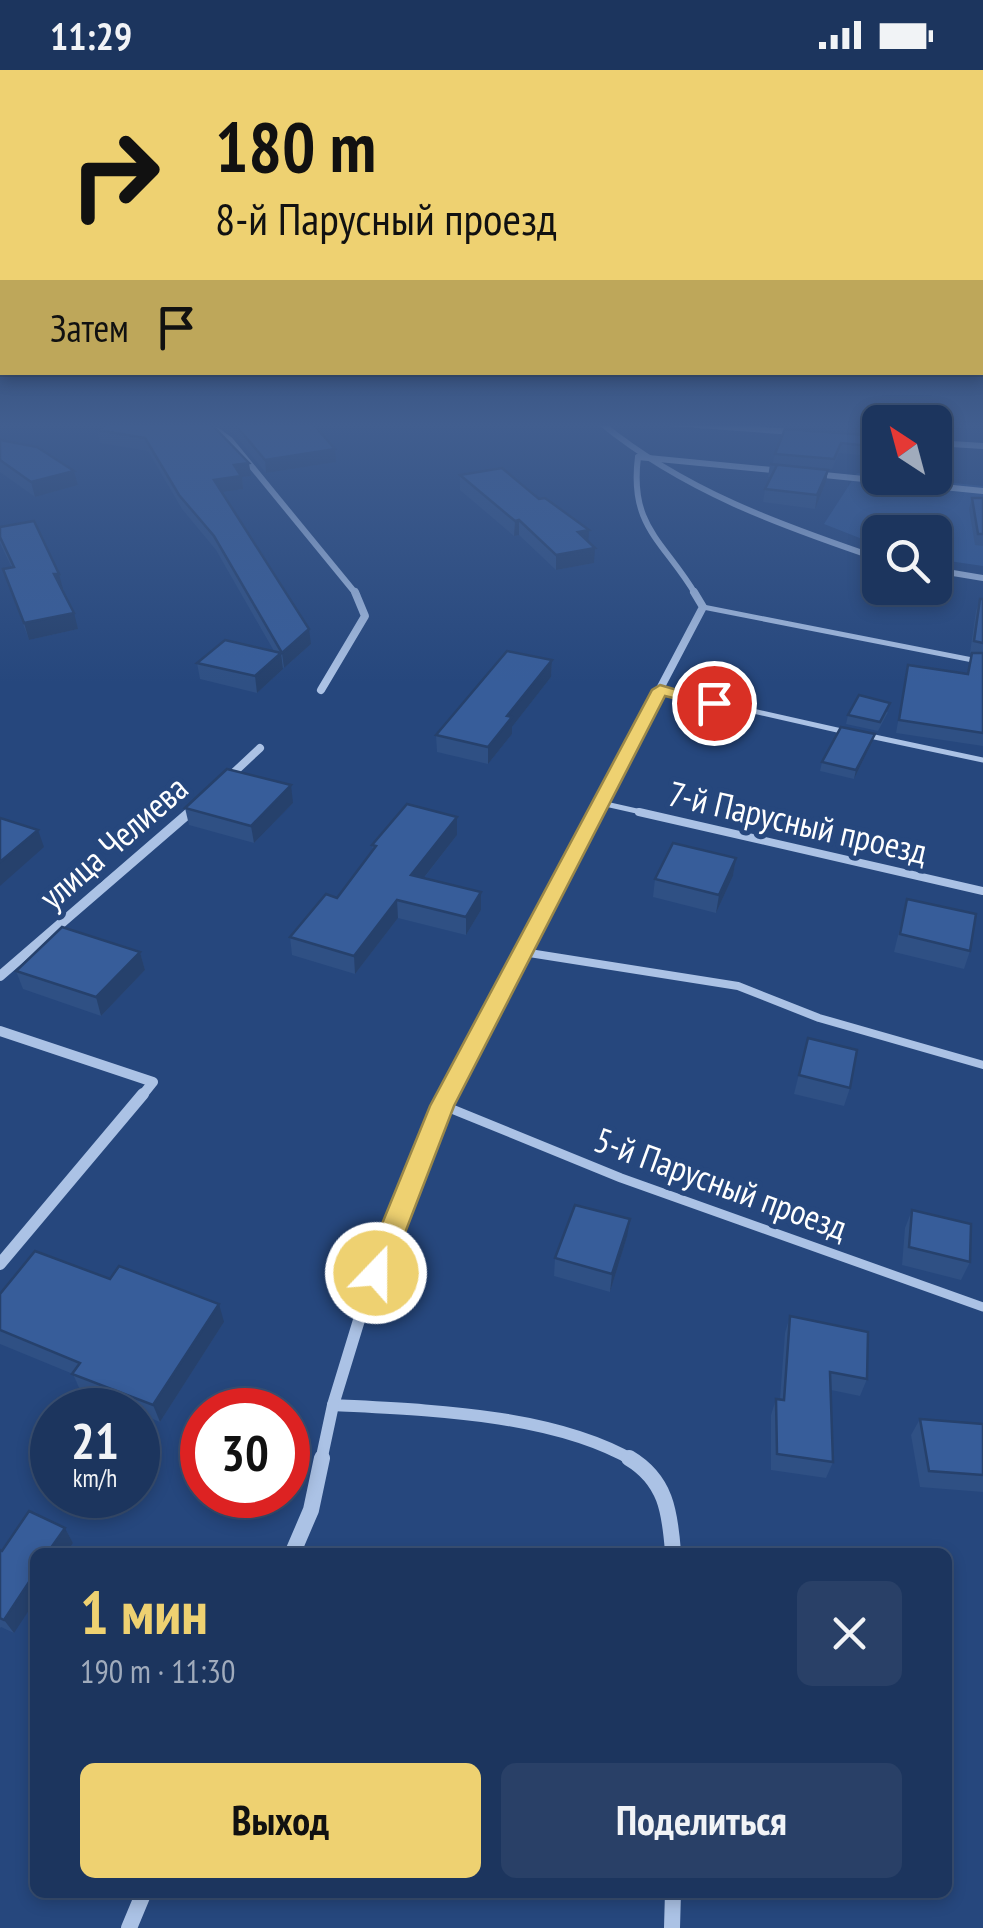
<!DOCTYPE html>
<html lang="ru">
<meta charset="utf-8">
<style>
:root{--surface:#1c355e;--page:#294067;--text:#f1f3f6;--muted:#a0abbc;--line:#3a5073;--accent:#eed171}
body{margin:0;font-family:"PT Sans Narrow",sans-serif;background:var(--page);color:var(--text);height:100vh;display:flex;flex-direction:column;font-size:38px;white-space:nowrap}
*{box-sizing:border-box;margin:0}
p{font-size:32px;color:var(--muted)}
.icon{flex:none;width:55px;height:55px;fill:none;stroke:currentColor;stroke-width:2;stroke-linecap:round;stroke-linejoin:round}
.map{position:relative;flex:1;overflow:hidden}
.panel{position:absolute;left:30px;top:1478px;width:922px;height:350px;display:flex;flex-direction:column;background:var(--surface);border-radius:15px;box-shadow:0 5px 15px #0003,0 0 0 2px var(--line)}
.panel>*{flex:none}
.banner{position:absolute;left:0px;top:0px;width:985px;height:305px;box-shadow:0 5px 15px #0003,0 0 0 2px var(--line);background:#eed171;color:#111;overflow:hidden}
.needle{width:65px;rotate:324deg}
.buttons{position:absolute;left:862px;top:335px;display:grid;gap:20px}
.buttons a{display:grid;place-items:center;width:90px;height:90px;border-radius:15px;background:var(--surface);box-shadow:0 5px 15px #0003,0 0 0 2px var(--line);font-size:50px}
.speed{position:absolute;left:30px;top:1318px;display:flex;gap:20px;font-size:50px;font-weight:700;text-align:center}
.speed>*{display:grid;place-content:center;width:130px;height:130px;border-radius:50%;background:var(--surface);box-shadow:0 5px 15px #0003,0 0 0 2px var(--line);line-height:1}
.speed small{font-size:25px;font-weight:400}
.speed .limit{border:15px solid #d22;background:#fff;color:#111}
.pin{position:absolute;display:grid;place-items:center;width:85px;height:85px;color:#fff;margin:-42px;border:5px solid #fff;border-radius:50%;box-shadow:0 2px 10px #0007}
.me{position:absolute;width:110px;margin:-55px;rotate:22deg;stroke-linejoin:round;filter:drop-shadow(0 0 8px #0008)}
.turn{display:flex;align-items:center;gap:35px;height:210px;padding:0 50px;font-size:45px}
.turn .icon{width:130px;height:130px;stroke-width:2.5}
.turn b{display:block;font-size:70px;line-height:85px}
.then{display:flex;align-items:center;height:95px;padding:0 50px;background:#0003;gap:20px;font-size:38px}
.round{display:grid;place-items:center;flex:none;width:105px;height:105px;border-radius:15px;background:var(--page)}
.summary{display:flex;align-items:center;justify-content:space-between;height:170px;padding:0 50px}
h1{font-size:60px;font-weight:700;line-height:75px;color:var(--accent)}
.primary-button{display:flex;gap:20px;margin-top:auto;padding:20px 50px}
.primary-button a{flex:1;height:115px;border-radius:15px;background:var(--accent);color:#111;font-size:40px;font-weight:700;line-height:115px;text-align:center}
.primary-button a+a{background:var(--page);color:var(--text)}
.status{display:flex;justify-content:space-between;align-items:center;height:70px;padding:0 50px;background:var(--surface);direction:ltr}
.status svg{height:28px;fill:currentColor}
.map>svg:first-child{display:block}
</style>
<div class="status"><b>11:29</b><svg viewBox="0 0 49 12"><path d="M0 12V9h3v3zM5 12V6h3v6zM10 12V3h3v9zM15 12V0h3v12zM26 1h20v11H26zM47 4h2v5h-2z"/></svg></div>
<div class="map">
<svg width="983" height="1858" viewBox="0 0 983 1858">
<rect width="100%" height="100%" fill="#26477d"/>
<path fill="#315895" d="M857,403l126,13v80l-48,-7v-27h-55v14l-56,-22z"/>
<g fill="none" stroke-linecap="round" stroke-linejoin="round">
<g stroke="#abc2e5" stroke-width="5">
<path d="M703,537l280,55"/>
<path d="M660,620l186,42"/>
<path d="M865,665l118,25"/>
<path d="M601,733l49,11"/>
</g>
<g stroke="#abc2e5" stroke-width="8">
<path d="M639,742l344,79"/>
<path d="M523,882l215,34 81,32 164,47"/>
</g>
<path stroke="#abc2e5" stroke-width="9" d="M442,1035l179,73 362,129"/>
<g stroke="#abc2e5" stroke-width="6">
<path d="M601,353c83,68 179,102 279,136"/>
<path d="M670,353l124,9"/>
<path d="M204,358l12,2 14,10 127,155"/>
<path d="M935,373l48,3"/>
<path d="M638,387c-9,70 26,84 58,138"/>
<path d="M638,387l144,14"/>
<path d="M814,404l169,17"/>
<path d="M935,500l48,8"/>
</g>
<g stroke="#abc2e5" stroke-width="8">
<path d="M321,620l44,-74 -10,-24"/>
<path d="M228,708l32,-30"/>
<path d="M187,744l10,-8"/>
<path d="M594,744l109,-207 -9,-15"/>
</g>
<g stroke="#abc2e5" stroke-width="10">
<path d="M0,906l190,-164"/>
<path d="M0,961l153,51 -12,15"/>
<path d="M446,1027l150,-285"/>
</g>
<g stroke="#abc2e5" stroke-width="12">
<path d="M448,1024l-85,213 -30,98c92,5 219,8 301,56"/>
<path d="M0,1194l143,-170"/>
<path d="M321,1391l12,-56"/>
</g>
<g stroke="#abc2e5" stroke-width="16">
<path d="M629,1388c37,22 41,54 44,94"/>
<path d="M293,1482l18,-42 11,-52"/>
<path d="M129,1858l15,-36"/>
<path d="M672,1858l1,-36"/>
</g>
</g>
<g fill="#2f5084">
<path d="M111,353l140,53 -9,1 1,12 -21,3 89,152 -27,24 -1,-1v2l-26,24 -57,-14 -3,-16 77,-12 -58,-101 -34,-41 -34,-58 -48,-8 -3,-13z"/>
<path d="M214,353h98l24,39 -70,11 -31,-38 -16,-11z"/>
<path d="M787,353h93v12l-93,-10z"/>
<path d="M880,366v21l-41,-4 -7,16 -59,-6 2,-9z"/>
<path d="M0,370l74,31 4,14 -43,12 -35,-25z"/>
<path d="M770,394l58,6 -2,12 -11,27 -52,-7 2,-13 6,-12h-3z"/>
<path d="M460,405l128,66 6,22 -38,7 -37,-35 -5,1 -54,-46z"/>
<path d="M972,428h11v48l-8,-1 -6,-36z"/>
<path d="M0,457l63,62 15,40 -49,11 -26,-71 9,-1 -12,-25z"/>
<path d="M980,529h3v147l-87,-13 12,-68 59,9 5,-21h-2l6,-42z"/>
<path d="M552,590l-1,17 -39,50v7l-24,30 -51,-12 -1,-17z"/>
<path d="M888,642l-10,19 -32,-7 2,-9z"/>
<path d="M872,672l-18,37 -34,-8 2,-9z"/>
<path d="M293,733l-39,40 -65,-18 -4,-17z"/>
<path d="M457,765l-33,43 57,14v18l-15,25 -68,-17 -43,56 -63,-19 -2,-18 47,-39 36,-48 -1,-5z"/>
<path d="M736,788l-3,18 -17,37 -63,-16 2,-18z"/>
<path d="M907,829l63,52 -6,18 -70,-17z"/>
<path d="M140,882l5,18 -44,46 -78,-27 -7,-18z"/>
<path d="M808,968l42,50 -6,18 -50,-12z"/>
<path d="M912,1140l58,52 -9,18 -59,-15 3,-37z"/>
<path d="M627,1167l-17,55 -56,-16 1,-18z"/>
<path d="M0,1224l224,28 -64,100 -22,-9v-3h-8l-50,-20 -7,-16 -73,-30z"/>
<path d="M790,1246l77,63 -7,17 -29,-6 2,72 -7,16 -55,-8v-55l5,-16h4l5,-66z"/>
<path d="M920,1349l63,5v68l-63,-5 -9,-52z"/>
<path d="M65,1458l8,15 -6,9h-32l-21,81 -13,-6 -1,1v-78l2,1z"/>
</g>
<g fill="#26416c">
<path d="M335,379l1,13 -70,11 -1,-13z"/>
<path d="M249,393l2,13 -9,1 1,12 -27,4 -2,-13 20,-15z"/>
<path d="M828,400l-2,12 -11,27 2,-14z"/>
<path d="M74,401l4,14 -43,12 -4,-15z"/>
<path d="M519,450v15l-5,1 1,-15z"/>
<path d="M589,460l-1,15 -10,-13z"/>
<path d="M595,478l-1,15 -38,7v-15z"/>
<path d="M54,504h5l4,15 -5,1z"/>
<path d="M74,543l4,16 -49,11 -5,-17z"/>
<path d="M309,559l2,15 -27,24 -2,-15z"/>
<path d="M281,583l2,16 -26,24 -2,-17z"/>
<path d="M552,590l-1,17 -39,50v7l-24,30v-17l19,-31z"/>
<path d="M875,664l-3,8 -18,37 2,-9z"/>
<path d="M291,715l2,18 -39,40 -3,-17z"/>
<path d="M457,747v18l-45,58 -1,-18z"/>
<path d="M38,760l6,17 -44,39v-24z"/>
<path d="M736,788l-3,18 -17,37 3,-18z"/>
<path d="M481,822v18l-15,25v-18z"/>
<path d="M397,830l1,18 -43,56 -1,-18z"/>
<path d="M140,882l5,18 -44,46 -5,-19z"/>
<path d="M630,1149l-3,18 -17,55 2,-18z"/>
<path d="M219,1234l5,18 -64,100 -7,-17z"/>
<path d="M65,1458l8,15 -6,9h-19z"/>
<path d="M35,1503v28l-21,32 -10,-13z"/>
</g>
<g fill="#375d9a" stroke="#26416c" stroke-width="2.5">
<path d="M111,353l100,1 38,39 -15,2 7,11 -27,4 95,149 -27,24 -68,-117 -35,-41 -34,-57 -48,-8z"/>
<path d="M234,353h78l23,26 -70,11z"/>
<path d="M785,359l95,7v11l-39,-4 -7,16 -59,-5z"/>
<path d="M0,370l37,7 37,24 -43,11 -31,-22z"/>
<path d="M770,394l58,6 -11,25 -52,-6 12,-24z"/>
<path d="M502,398l37,31 6,-1 44,32 -11,2 17,16 -39,7 -37,-35 -4,1 -55,-46z"/>
<path d="M972,428h11v36h-5z"/>
<path d="M34,451l25,53h-5l20,39 -50,10 -21,-54 11,-2 -14,-30v-10z"/>
<path d="M980,529h3v44l-9,-2z"/>
<path d="M225,570l56,13 -26,23 -58,-13z"/>
<path d="M507,581l45,9 -45,56 5,1 -24,30 -52,-12z"/>
<path d="M972,583h11v80l-84,-13 9,-55 60,9z"/>
<path d="M859,625l31,8 -10,19 -32,-7z"/>
<path d="M841,657l34,7 -19,36 -34,-8z"/>
<path d="M227,699l64,16 -40,41 -66,-18z"/>
<path d="M407,734l50,13 -46,58 70,17 -15,25 -69,-17 -43,56 -64,-19 36,-43 11,4 39,-52 -4,-1z"/>
<path d="M0,748l38,12 -38,32z"/>
<path d="M673,773l63,15 -17,37 -64,-16z"/>
<path d="M907,829l69,15 -6,37 -70,-17z"/>
<path d="M62,857l78,25 -44,45 -80,-26z"/>
<path d="M808,968l49,12 -7,38 -51,-13z"/>
<path d="M575,1135l55,14 -18,55 -57,-16z"/>
<path d="M912,1140l59,14 -1,38 -61,-15z"/>
<path d="M35,1181l75,28 9,-13 100,38 -66,101 -81,-31 8,-11 -80,-33v-36z"/>
<path d="M790,1246l78,16 -1,47 -37,-7 3,90 -56,-8 -1,-55 8,1z"/>
<path d="M920,1349l63,5v51l-54,-4z"/>
<path d="M29,1441l36,17 -17,24h-13v21l-31,47 -4,-2v-68l2,1z"/>
</g>
<linearGradient id="sky" x2="0" y2="1"><stop stop-color="#152745"/><stop offset="0.58" stop-color="#415e8f"/><stop offset="1" stop-color="#415e8f" stop-opacity="0"/></linearGradient>
<rect width="983" height="613" fill="url(#sky)"/>
<path fill="#eed171" stroke="#9b8849" stroke-width="2.5" d="M660,615l62,18 -8,5 -49,-12 -211,410 -68,176 -10,3 -10,-3 -4,-9 68,-167 222,-416z"/>
<g text-anchor="middle" dominant-baseline="central" stroke-width="10" stroke-linejoin="round" paint-order="stroke">
<g font-size="35" fill="#fff" stroke="#26477d">
<text transform="translate(798 752) rotate(13)">7-й Парусный проезд</text>
<text transform="translate(113 772) rotate(-41)">улица Челиева</text>
<text transform="translate(721 1113) rotate(20)">5-й Парусный проезд</text>
</g>
</g>
</svg>
<div class="buttons">
<a><svg class="needle" viewBox="-14 -14 28 28"><path d="M0-13l5 13h-10z" fill="#e53935"/><path d="M0 13l5-13h-10z" fill="#a0abbc"/></svg></a>
<a><svg class="icon" aria-label="search" viewBox="0 0 24 24"><circle cx="10" cy="10" r="6"/><path d="M15 15l6 6"/></svg></a>
</div>
<div class="speed"><div>21<small>km/h</small></div><div class="limit">30</div></div>
<div class="pin" style="left:714px;top:633px;background:#d93025"><svg class="icon" aria-label="arrive" viewBox="0 0 24 24"><path d="M6 21V4h12l-3 4 3 4H6"/></svg></div>
<svg class="me" style="left:376px;top:1203px" viewBox="-20 -20 40 40"><circle r="17" fill="#eed171" stroke="#fff" stroke-width="3"/><path d="M0-11L8 9 0 5-8 9z" fill="#fff"/></svg>
<div class="banner">
<div class="turn"><svg class="icon" aria-label="right" viewBox="0 0 24 24"><path d="M7 20v-9h11M14 6l5 5-5 5"/></svg><div><b>180 m</b>8-й Парусный проезд</div></div>
<div class="then">Затем<svg class="icon" aria-label="arrive" viewBox="0 0 24 24"><path d="M6 21V4h12l-3 4 3 4H6"/></svg></div>
</div>
<section class="panel">
<div class="summary"><div><h1>1 мин</h1><p>190 m · 11:30</p></div><a class="round"><svg class="icon" aria-label="close" viewBox="0 0 24 24"><path d="M6 6l12 12M18 6L6 18"/></svg></a></div>
<div class="primary-button"><a>Выход</a><a>Поделиться</a></div>
</section>
</div>
